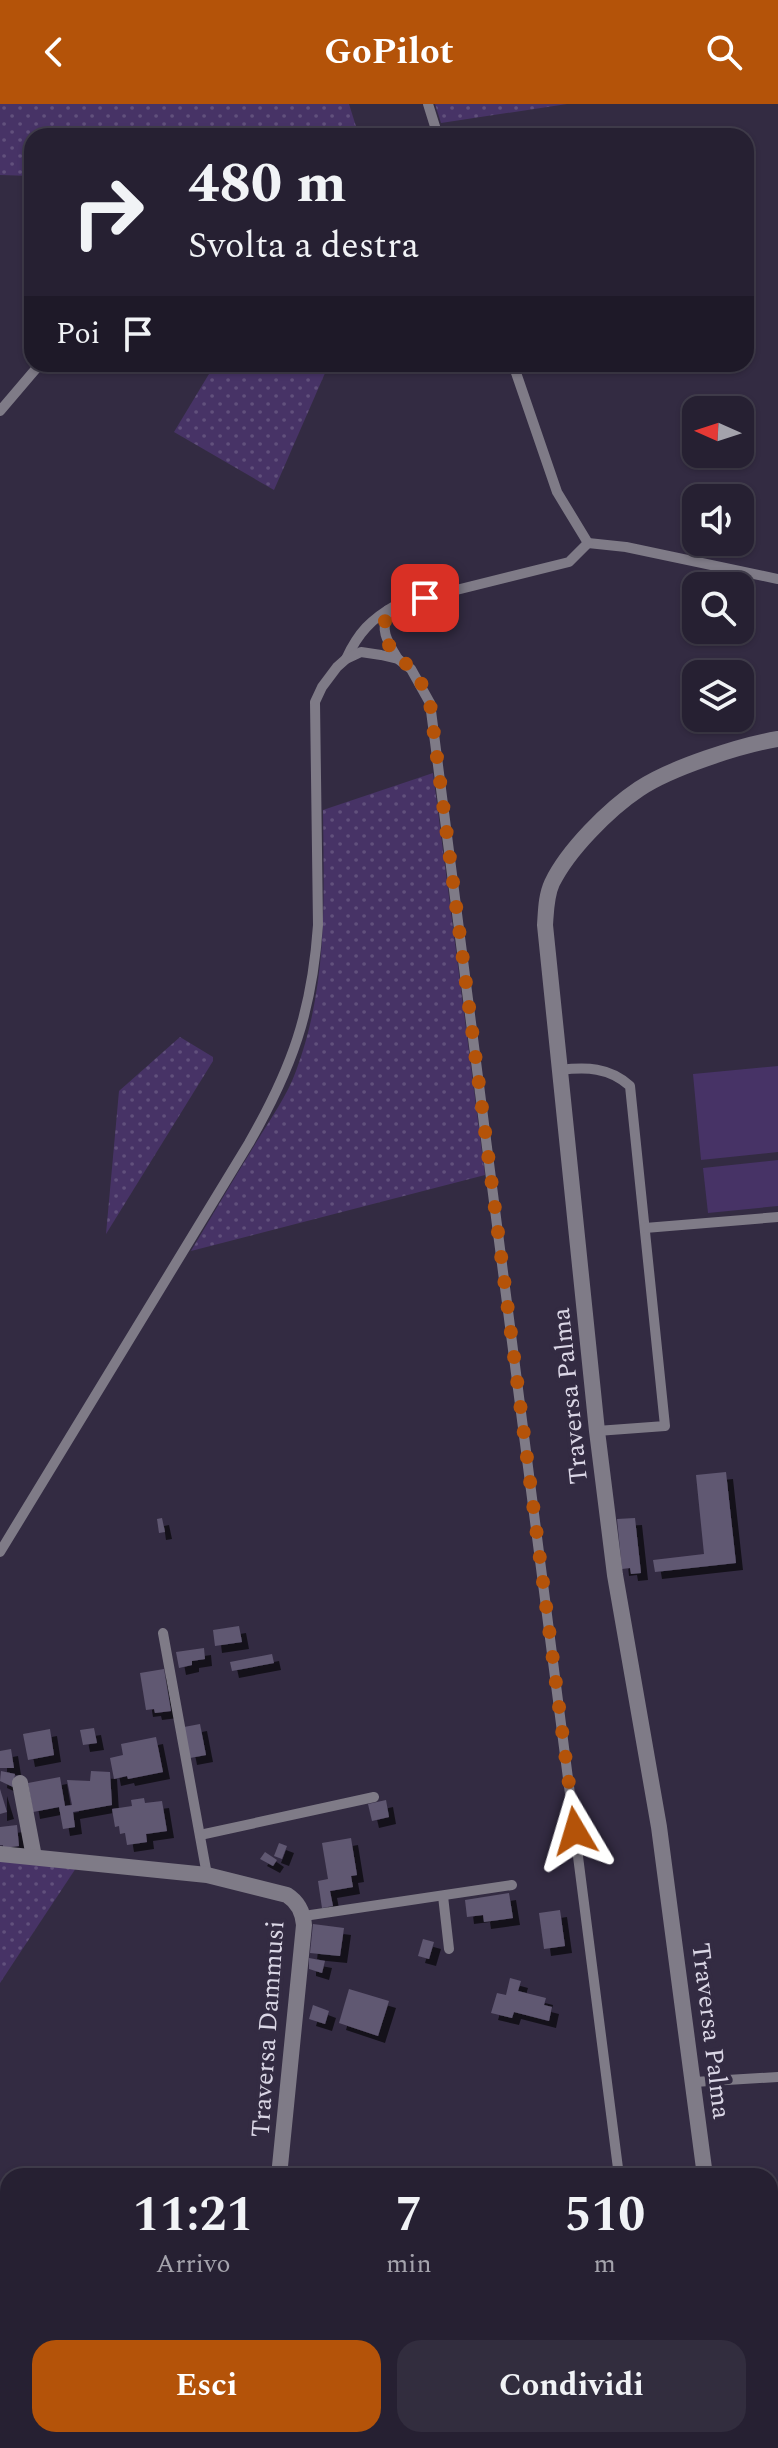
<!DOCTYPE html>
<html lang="it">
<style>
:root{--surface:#262032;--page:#322d3e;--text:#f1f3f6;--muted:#a4a3ac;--line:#423e4d;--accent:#b45309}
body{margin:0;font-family:Spectral,serif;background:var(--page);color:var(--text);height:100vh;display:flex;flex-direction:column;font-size:30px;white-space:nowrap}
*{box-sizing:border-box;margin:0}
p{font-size:26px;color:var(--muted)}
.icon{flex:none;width:44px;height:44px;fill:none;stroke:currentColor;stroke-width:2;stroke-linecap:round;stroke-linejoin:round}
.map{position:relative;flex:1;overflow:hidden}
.panel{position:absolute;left:0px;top:2064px;width:778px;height:280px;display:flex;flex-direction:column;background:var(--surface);border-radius:24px 24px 0 0;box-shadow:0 2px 6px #0004,0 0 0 2px var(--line)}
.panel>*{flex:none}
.guide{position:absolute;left:24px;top:24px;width:730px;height:244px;border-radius:24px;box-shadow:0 2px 6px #0004,0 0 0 2px var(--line);background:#262032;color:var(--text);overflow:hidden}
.needle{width:52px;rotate:273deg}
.buttons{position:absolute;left:682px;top:292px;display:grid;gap:16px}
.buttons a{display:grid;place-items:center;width:72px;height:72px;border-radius:16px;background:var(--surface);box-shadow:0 2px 6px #0004,0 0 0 2px var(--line);font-size:40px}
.pin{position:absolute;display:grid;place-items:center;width:68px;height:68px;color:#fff;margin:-34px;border-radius:16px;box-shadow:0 4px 12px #0006}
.me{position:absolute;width:88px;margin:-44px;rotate:353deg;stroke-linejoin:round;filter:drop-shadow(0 0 6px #0008)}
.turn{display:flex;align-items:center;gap:28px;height:168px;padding:0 32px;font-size:36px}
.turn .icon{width:104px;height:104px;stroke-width:2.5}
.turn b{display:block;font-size:56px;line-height:68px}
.then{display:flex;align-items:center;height:76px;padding:0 32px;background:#0003;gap:16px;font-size:30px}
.eta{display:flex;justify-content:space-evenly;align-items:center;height:136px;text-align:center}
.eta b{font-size:48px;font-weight:700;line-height:56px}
.primary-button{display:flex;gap:16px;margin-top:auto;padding:16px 32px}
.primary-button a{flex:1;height:92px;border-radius:24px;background:var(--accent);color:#fff;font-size:32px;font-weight:700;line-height:92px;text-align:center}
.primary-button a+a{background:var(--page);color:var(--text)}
header{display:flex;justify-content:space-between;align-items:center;height:104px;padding:0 32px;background:var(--accent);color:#fff;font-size:36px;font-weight:700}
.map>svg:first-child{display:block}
</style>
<header><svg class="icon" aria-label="back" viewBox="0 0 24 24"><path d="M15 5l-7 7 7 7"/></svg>GoPilot<svg class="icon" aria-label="search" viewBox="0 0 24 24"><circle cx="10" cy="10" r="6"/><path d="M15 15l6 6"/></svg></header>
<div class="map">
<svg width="778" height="2344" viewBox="0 0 778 2344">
<defs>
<pattern id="grass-dots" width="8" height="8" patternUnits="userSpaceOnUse" patternTransform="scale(2)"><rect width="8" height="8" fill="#473366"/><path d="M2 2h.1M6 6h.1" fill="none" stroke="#61507c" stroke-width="1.8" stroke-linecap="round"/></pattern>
<filter id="shadow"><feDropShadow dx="7" dy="7" stdDeviation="0" flood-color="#0009"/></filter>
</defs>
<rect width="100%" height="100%" fill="#332b42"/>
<g fill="url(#grass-dots)">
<path d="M0,0h349l10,32h-327v40l-32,-1z"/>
<path d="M435,0h132l-126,19z"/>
<path d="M215,260h114l-55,126 -100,-58z"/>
<path d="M433,669l52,402 -294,76c22,-37 44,-74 66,-110 14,-23 30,-45 39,-70 32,-86 28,-171 27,-261z"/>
<path d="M180,933l33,20v4l-107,173 13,-143z"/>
<path d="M0,1757l76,7 -76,115z"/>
</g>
<g fill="#473366">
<path d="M778,962v86l-77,8 -8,-86z"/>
<path d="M778,1056v46l-70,7 -5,-45z"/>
</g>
<g fill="#605872" filter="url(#shadow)">
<path d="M726,1368l10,91 -81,9 -2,-12 51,-6 -8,-79z"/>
<path d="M162,1414l3,14 -6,1 -2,-14z"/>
<path d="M635,1414l6,55 -10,1 -1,-6 -8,1 -5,-50z"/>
<path d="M239,1522l3,16 -27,4 -2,-16z"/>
<path d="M204,1544l1,11 -13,2v4l-13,3 -3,-16z"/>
<path d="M272,1550l2,9 -42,8 -2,-9z"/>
<path d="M164,1565l7,42 -16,2 -1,-4 -8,1 -6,-37z"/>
<path d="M200,1620l6,31 -16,3 -6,-31z"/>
<path d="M94,1624l3,15 -14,2 -3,-15z"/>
<path d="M50,1625l4,26 -26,5 -5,-26z"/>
<path d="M156,1633l7,35 -35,7 -1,-3 -13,3 -4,-21 13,-3 -2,-11z"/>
<path d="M11,1645l3,19h-14v-17z"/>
<path d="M1,1667l14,3 -2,13 -13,-6z"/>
<path d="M91,1667l19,1 2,33 -39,7 2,15 -12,2 -4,-22 -26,5 -5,-29 32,-6 5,29 7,-1 -5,-25 23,1z"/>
<path d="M0,1685l7,23 -7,2z"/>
<path d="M144,1694l1,5 17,-2 5,30 -21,3 1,8 -20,3 -2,-12 -5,1 -1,-8 -4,1 -3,-18 20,-3 -1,-6z"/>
<path d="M386,1696l3,17 -17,4 -4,-17z"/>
<path d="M17,1721l2,21 -16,2v-3h-3v-18z"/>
<path d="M351,1734l6,37 -6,1 2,11 -23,4 3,15 -11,2 -4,-27 10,-2 -6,-36z"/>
<path d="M279,1739l8,3 -5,13 -8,-3z"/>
<path d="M265,1748l12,8 -4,6 -13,-7z"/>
<path d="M509,1789l4,25 -29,4 -1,-7 -16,2 -2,-17z"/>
<path d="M560,1806l5,36 -21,3 -5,-36z"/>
<path d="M313,1820l31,4 -4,28 -30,-3z"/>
<path d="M423,1835l11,3 -5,17 -11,-3z"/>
<path d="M309,1854l16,3 -3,12 -13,-4z"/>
<path d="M510,1874l11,3 -3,10 28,7 -2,7 8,2 -3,14 -35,-9 -2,6 -21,-5 6,-20 9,2z"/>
<path d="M349,1885l40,12 -11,35 -39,-13z"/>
<path d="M313,1901l16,6 -4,13 -16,-5z"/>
<path d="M318,2336h35l11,5 -2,3h-37l-9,-4z"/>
</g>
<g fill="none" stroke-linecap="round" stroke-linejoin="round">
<g stroke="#7f7b87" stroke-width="10">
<path d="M428,0l10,32"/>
<path d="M0,307l40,-47"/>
<path d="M588,439l38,4 152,32"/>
<path d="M388,506c-8,21 -1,31 10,49"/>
<path d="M346,555c12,-26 25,-40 50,-54l173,-43 19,-19 -31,-51 -44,-128"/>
<path d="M560,966c26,-3 49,-3 70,16l35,340 -68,5"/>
<path d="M645,1124l133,-11"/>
<path d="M0,1448l249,-409c43,-75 63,-131 69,-218l-3,-223 7,-15 15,-20 9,-8 15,-7 20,3 17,4 13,10 19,34 189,1473"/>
<path d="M163,1529l44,242"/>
<path d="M200,1731l174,-38"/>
<path d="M443,1792l6,53"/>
<path d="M304,1812l208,-31"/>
<path d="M694,1978l84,-5"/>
<path d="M770,2235h8"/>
<path d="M654,2336l1,8"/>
</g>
<g stroke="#7f7b87" stroke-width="16">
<path d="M20,1679l14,74"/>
<path d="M0,1750l207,21 80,20c11,7 16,17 17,30l-25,251"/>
<path d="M705,2072l-46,-349 -44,-252 -18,-144 -52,-506c1,-14 1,-29 7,-42 16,-33 57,-74 87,-94 31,-21 102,-44 139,-50"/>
<path d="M367,2336l4,8"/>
<path d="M734,2336l1,8"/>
</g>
</g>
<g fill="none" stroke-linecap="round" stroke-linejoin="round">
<path stroke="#b45309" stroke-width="14" stroke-dasharray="0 25.2" d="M425,494l-36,11c-13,31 2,39 22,60 9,9 14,22 19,34l145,1128"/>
</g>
<g text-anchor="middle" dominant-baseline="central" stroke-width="8" stroke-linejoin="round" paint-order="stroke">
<g font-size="26" fill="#dad6e5" stroke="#332b42">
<text transform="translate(570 1292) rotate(-96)">Traversa Palma</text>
<text transform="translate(268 1925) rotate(-86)">Traversa Dammusi</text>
<text transform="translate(711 1927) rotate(83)">Traversa Palma</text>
</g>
</g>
</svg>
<div class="buttons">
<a><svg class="needle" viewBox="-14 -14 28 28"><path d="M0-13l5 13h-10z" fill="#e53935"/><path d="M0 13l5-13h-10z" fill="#a4a3ac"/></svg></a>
<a><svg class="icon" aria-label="sound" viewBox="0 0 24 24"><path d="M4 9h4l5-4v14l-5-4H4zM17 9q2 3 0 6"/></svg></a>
<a><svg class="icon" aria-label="search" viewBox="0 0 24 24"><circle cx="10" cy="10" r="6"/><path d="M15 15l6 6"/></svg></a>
<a><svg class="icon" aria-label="layers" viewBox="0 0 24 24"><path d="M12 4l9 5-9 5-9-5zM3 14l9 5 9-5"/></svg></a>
</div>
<div class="pin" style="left:425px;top:494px;background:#d93025"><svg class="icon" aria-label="arrive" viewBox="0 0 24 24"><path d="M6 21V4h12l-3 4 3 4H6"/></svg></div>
<svg class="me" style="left:575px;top:1727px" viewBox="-20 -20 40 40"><path d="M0-17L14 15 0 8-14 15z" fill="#b45309" stroke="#fff" stroke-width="4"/></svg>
<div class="guide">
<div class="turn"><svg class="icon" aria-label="right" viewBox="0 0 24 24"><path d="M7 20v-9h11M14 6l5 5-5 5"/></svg><div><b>480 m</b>Svolta a destra</div></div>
<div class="then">Poi<svg class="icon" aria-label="arrive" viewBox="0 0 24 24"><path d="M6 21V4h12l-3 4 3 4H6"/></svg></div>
</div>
<section class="panel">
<div class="eta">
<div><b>11:21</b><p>Arrivo</p></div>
<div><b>7</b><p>min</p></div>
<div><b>510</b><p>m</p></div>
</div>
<div class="primary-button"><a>Esci</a><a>Condividi</a></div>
</section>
</div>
